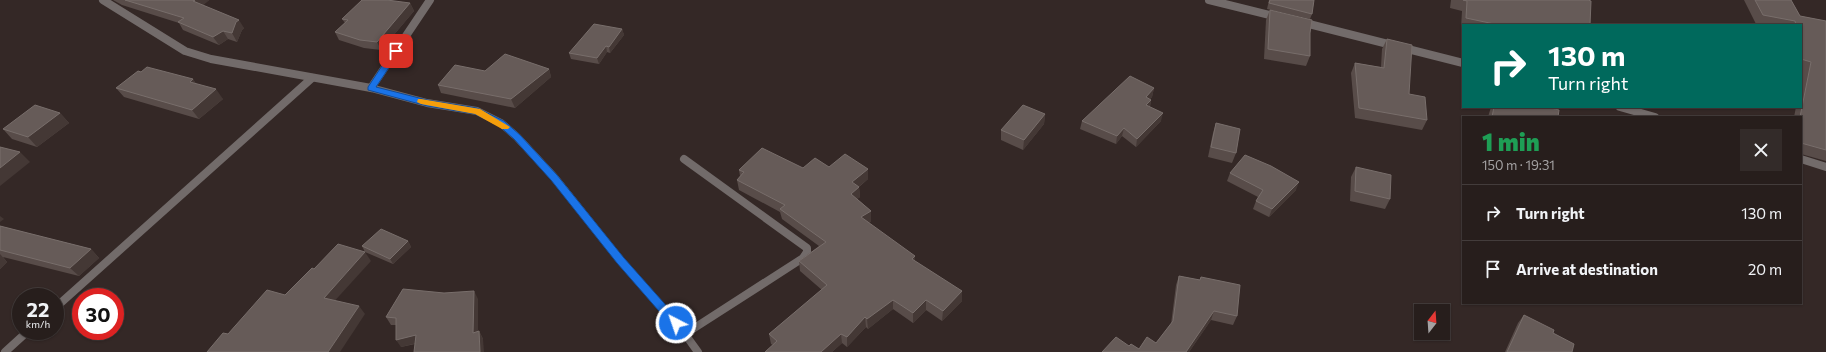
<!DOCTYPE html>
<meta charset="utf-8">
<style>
:root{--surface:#271e1c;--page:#332b29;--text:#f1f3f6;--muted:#a4a2a3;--line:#433c3b}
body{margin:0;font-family:Commissioner,sans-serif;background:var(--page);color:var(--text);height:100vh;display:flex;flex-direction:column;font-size:15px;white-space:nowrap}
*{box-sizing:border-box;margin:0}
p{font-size:13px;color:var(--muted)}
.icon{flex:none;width:22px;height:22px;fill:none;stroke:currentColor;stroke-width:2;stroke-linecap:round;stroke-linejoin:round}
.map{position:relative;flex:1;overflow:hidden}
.drawer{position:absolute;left:1462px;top:116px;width:340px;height:188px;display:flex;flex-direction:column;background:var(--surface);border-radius:0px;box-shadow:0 1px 3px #0004,0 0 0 1px var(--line)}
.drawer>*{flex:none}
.guide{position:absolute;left:1462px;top:24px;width:340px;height:84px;border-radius:0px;box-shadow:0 1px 3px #0004,0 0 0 1px var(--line);background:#00695c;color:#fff;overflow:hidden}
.needle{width:26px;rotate:17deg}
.controls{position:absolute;left:1414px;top:304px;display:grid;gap:8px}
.controls a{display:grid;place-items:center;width:36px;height:36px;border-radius:0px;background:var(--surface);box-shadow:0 1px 3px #0004,0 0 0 1px var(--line);font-size:20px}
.speed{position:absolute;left:12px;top:288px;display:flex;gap:8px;font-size:20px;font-weight:700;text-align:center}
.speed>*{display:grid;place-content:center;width:52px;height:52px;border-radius:50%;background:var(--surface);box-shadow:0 1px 3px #0004,0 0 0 1px var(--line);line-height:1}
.speed small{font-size:10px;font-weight:400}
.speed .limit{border:6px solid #d22;background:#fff;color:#111}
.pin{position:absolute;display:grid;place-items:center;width:34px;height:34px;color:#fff;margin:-17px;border-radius:8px;box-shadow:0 2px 6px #0006}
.me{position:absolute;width:44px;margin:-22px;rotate:319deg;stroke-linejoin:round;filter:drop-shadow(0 0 3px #0008)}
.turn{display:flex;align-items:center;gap:14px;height:84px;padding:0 20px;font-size:18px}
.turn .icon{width:52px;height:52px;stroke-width:2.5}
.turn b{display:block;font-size:28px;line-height:34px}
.round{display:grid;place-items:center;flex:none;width:42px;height:42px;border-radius:0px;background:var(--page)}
.overview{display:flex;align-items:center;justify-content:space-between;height:68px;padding:0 20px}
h1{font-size:24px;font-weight:800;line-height:30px;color:#1e9e55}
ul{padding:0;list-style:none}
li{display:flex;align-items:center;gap:12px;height:56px;padding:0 20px;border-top:1px solid var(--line)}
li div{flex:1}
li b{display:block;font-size:15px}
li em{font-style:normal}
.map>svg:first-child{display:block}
</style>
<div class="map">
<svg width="1826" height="352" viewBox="0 0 1826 352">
<rect width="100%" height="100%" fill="#342826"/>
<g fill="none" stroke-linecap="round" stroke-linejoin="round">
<g stroke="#726b6a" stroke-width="8">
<path d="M103,0l82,51 26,8 160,29 56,15 50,8 24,12 16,14 37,40 67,84 64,73 13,18"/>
<path d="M1209,0l69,17"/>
<path d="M1301,22l162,41"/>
<path d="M371,88l59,-88"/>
<path d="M1620,107l35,10"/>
<path d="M684,159l123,89v4l-4,6 -118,76"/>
<path d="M1801,159l25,8"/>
<path d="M55,308l257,-230"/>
<path d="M5,352l23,-21"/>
</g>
</g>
<g fill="#584c49">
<path d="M113,0h96l-6,5 41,23 -2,2 -5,12 -9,-3 -9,6 -36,-15 -4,-7 -57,-18z"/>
<path d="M1269,0h45l-2,14 -2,5 -43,-10z"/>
<path d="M1451,0h137l2,25h-127v3h-2l1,-17 -12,-3z"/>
<path d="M1744,0h47l9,16 26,5v140l-25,-7v-37h-7l2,-10h5v-25l2,-11 -2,-1v-45h-41l-4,-1z"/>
<path d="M410,3l4,8 -33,39 -17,-2 -25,-8 -4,-8 10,-9 -3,-4z"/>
<path d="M1270,10l40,23v23l-4,10 -42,-7 2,-39z"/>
<path d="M622,29l2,6 -14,18 -3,-1 -8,12 -28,-5 -2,-6z"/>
<path d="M1387,39l22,55 18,26 -5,10 -67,-12 -4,-45 4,-10 26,4 1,-18z"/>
<path d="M549,69l2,8 -36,31 -74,-15 -3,-8 47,-14z"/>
<path d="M141,72l52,7 3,5 27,15 -24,20 -75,-22 -8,-9z"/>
<path d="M1154,88l-2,9 -2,2 1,1 -1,7 11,14 -25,26 -14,-11 -6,8 -36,-15 2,-8z"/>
<path d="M1491,107h56l11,10h-70z"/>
<path d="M60,113l9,10 -32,24 -25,-8 -9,-10z"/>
<path d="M1045,114l-1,10 -21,26 -22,-10v-10z"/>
<path d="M1216,123l20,30 -4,10 -24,-6 5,-24z"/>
<path d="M829,167l39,2v10l-9,8 1,10 -3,2 14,12v10l-2,2 46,38 47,40 -20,20 -16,-11 -13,13 -20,-14 -25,20 -2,-2 -19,20 -5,-4 -10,9h-67l8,-7 -2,-1 -2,-10 53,-44 -22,-19 -1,-10 20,-15 -37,-27 -2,-7 -41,-22 -2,-10 3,-4 -1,-6z"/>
<path d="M1356,167l34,32 -5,10 -35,-8 1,-24z"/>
<path d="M1230,173l66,17 -27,27 -16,-8 3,-8 2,-4 -31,-16z"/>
<path d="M0,226l91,23 8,9 -20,18 -76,-19 4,5 -7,7z"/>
<path d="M408,241l3,6 -18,17 -28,-12 -3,-6z"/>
<path d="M1179,276l21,4 1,-3 36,39 -4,9 -22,-5 -22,32h-87l27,-6 10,3 17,-6 15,-19 5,-39z"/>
<path d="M478,299v33l1,-1 4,8 -68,5 -14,3 -5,-22h-5l-5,-8z"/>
<path d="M1524,315l29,18 19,19h-67l13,-29z"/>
</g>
<g fill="#443835">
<path d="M195,0h14l-11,10 -5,-9z"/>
<path d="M410,3l4,8 -33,39 -4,-8z"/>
<path d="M239,20l5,8 -2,2 -5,12 -5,-9 4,-11z"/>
<path d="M622,29l2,6 -14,18 -1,-6z"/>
<path d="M223,31l5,8 -9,6 -6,-8z"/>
<path d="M606,46l1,6 -8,12 -2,-6z"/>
<path d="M549,69l2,8 -36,31 -4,-9z"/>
<path d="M193,79l7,10 -10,-7z"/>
<path d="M1154,88l-2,9 -8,9 2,-9z"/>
<path d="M216,89l7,10 -24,20 -7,-9z"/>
<path d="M1151,100l-2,8 -3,-3z"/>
<path d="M60,113l9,10 -32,24 -9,-10z"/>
<path d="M1163,113l-2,8 -25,26 1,-8z"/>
<path d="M1045,114l-1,10 -21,26 1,-10z"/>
<path d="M1124,128l-2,8 -6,8 1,-8z"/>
<path d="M20,152l10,10 -30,24v-18z"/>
<path d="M868,169v10l-16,13v-10z"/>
<path d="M1299,182l-3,8 -27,27 3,-8z"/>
<path d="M859,187l1,10 -8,7 -1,-10z"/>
<path d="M871,211v10l-9,6 -1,-10z"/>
<path d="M0,216l4,3 -4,3z"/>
<path d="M408,241l3,6 -18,17 -3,-5z"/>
<path d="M91,249l8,9 -20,18 -9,-8z"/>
<path d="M365,252l6,9 -41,45 -6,-8z"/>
<path d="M0,254l7,8 -7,7z"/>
<path d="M915,256v10l-3,-7z"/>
<path d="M474,291l4,8v41l-5,-7z"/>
<path d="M962,291v10l-20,20 1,-10z"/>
<path d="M893,300v9l-25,20 -1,-10z"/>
<path d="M926,300v10l-13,13v-10z"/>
<path d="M359,306l6,8 -25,38h-12z"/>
<path d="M1214,311l-3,9 -22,32h-3z"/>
<path d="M865,317l1,10 -19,20v-10z"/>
<path d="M479,331l4,8 1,13h-4z"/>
<path d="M841,334l1,9 -10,9h-11z"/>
<path d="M416,335l5,7 -20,5 -5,-7z"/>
</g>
<g fill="#665b58" stroke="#786e6b">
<path d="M125,0h70l-2,1 46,19 -3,2 -4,11 -9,-2 -10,6 -35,-15 6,-4z"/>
<path d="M362,0h25l23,3 -33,39 -17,-2 -25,-8 13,-12 -6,-1z"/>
<path d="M1270,0h44l-2,14 -43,-11z"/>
<path d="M1463,0h125l3,1 -1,24h-91l-33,-7 1,-17z"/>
<path d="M1755,0h36l9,16 26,5v129l-25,-7v-26h-1l11,-55 -10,-3v-34h-5l-1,-4 -32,-6z"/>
<path d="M1270,10l42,10 -2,13v23l-42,-7z"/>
<path d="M594,24l28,5 -13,18 -3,-1 -9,12 -28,-5z"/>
<path d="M1387,39l25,6 -3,49 16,3 2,23 -68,-12 -4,-45 29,5z"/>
<path d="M505,54l44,15 -38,30 -73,-14 17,-20 30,6z"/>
<path d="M147,67l46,12 -3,3 26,7 -24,21 -76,-22 22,-17 3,1z"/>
<path d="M1130,76l24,12 -8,9 5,3 -5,5 17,8 -26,26 -13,-11 -7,8 -35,-15z"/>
<path d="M35,105l25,8 -32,24 -25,-8z"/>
<path d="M1023,105l22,9 -21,26 -23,-10z"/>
<path d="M1494,107h53l12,3 -1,7h-66z"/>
<path d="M1216,123l24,6 -4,24 -25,-6z"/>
<path d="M0,147l20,5 -20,16z"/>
<path d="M762,148l41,20 12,-10 14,9 16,-13 23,15 -16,13 7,5 -8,7 20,17 -10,6 54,39 -3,3 50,32 -19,20 -17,-11 -13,13 -20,-13 -26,19 -2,-2 -18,20 -6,-3 -20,18h-56l12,-11 -8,-7 58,-49 -28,-24 27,-19 -46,-33 5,-4 -48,-25 7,-8 -5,-2z"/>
<path d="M1245,155l26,11 28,16 -27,27 -16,-8 7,-11 -33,-17z"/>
<path d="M1356,167l35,8 -1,24 -35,-8z"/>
<path d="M0,226l91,23 -21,19 -70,-18z"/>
<path d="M381,229l27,12 -18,18 -28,-13z"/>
<path d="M338,244l27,8 -41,46 35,8 -31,46h-121l16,-19 5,1 39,-44 18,5 27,-27 2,1z"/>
<path d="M1179,276l21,4 1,-3 39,8 -3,31 -23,-5 -28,41h-84l14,-15 13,9 2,-2 8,5 8,-12 9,6 17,-22z"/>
<path d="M403,289l41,4 30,-2 -1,42 6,-2 1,21h-66l2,-17 -20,5v-22l-10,-1z"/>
<path d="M1524,315l30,15 -1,3 21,11 -2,8h-65z"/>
</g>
<path fill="#1a73e8" stroke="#114b97" d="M396,48l4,3 -24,36 51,13 50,8 27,13 16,14 37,40 67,83 55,62 2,3 -2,3h-7l-55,-63 -66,-83 -37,-41 -16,-14 -23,-11 -48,-8 -59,-16v-3l25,-38z"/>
<path fill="#f59e0b" d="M418,99h3l59,10 30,18 -2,2h-6l-27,-15 -54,-10 -4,-2z"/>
</svg>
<div class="controls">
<a><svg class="needle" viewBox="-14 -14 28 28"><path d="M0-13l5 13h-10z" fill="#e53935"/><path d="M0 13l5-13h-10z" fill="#a4a2a3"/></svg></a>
</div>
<div class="speed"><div>22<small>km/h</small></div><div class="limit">30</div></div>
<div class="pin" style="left:396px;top:51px;background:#d93025"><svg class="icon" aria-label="arrive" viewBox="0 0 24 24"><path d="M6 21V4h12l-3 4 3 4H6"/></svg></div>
<svg class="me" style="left:676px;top:323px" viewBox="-20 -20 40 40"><circle r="17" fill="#1a73e8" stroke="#fff" stroke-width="3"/><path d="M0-11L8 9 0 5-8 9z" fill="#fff"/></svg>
<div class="guide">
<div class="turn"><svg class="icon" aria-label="right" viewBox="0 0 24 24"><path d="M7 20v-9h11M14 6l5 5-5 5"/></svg><div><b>130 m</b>Turn right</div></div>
</div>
<section class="drawer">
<div class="overview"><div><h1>1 min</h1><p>150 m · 19:31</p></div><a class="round"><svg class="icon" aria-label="close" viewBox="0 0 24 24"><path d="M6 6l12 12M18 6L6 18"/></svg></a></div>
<ul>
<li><svg class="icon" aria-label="right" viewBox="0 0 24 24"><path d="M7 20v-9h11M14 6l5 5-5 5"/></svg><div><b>Turn right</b></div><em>130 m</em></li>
<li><svg class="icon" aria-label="arrive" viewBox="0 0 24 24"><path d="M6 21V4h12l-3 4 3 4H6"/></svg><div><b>Arrive at destination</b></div><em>20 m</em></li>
</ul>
</section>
</div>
